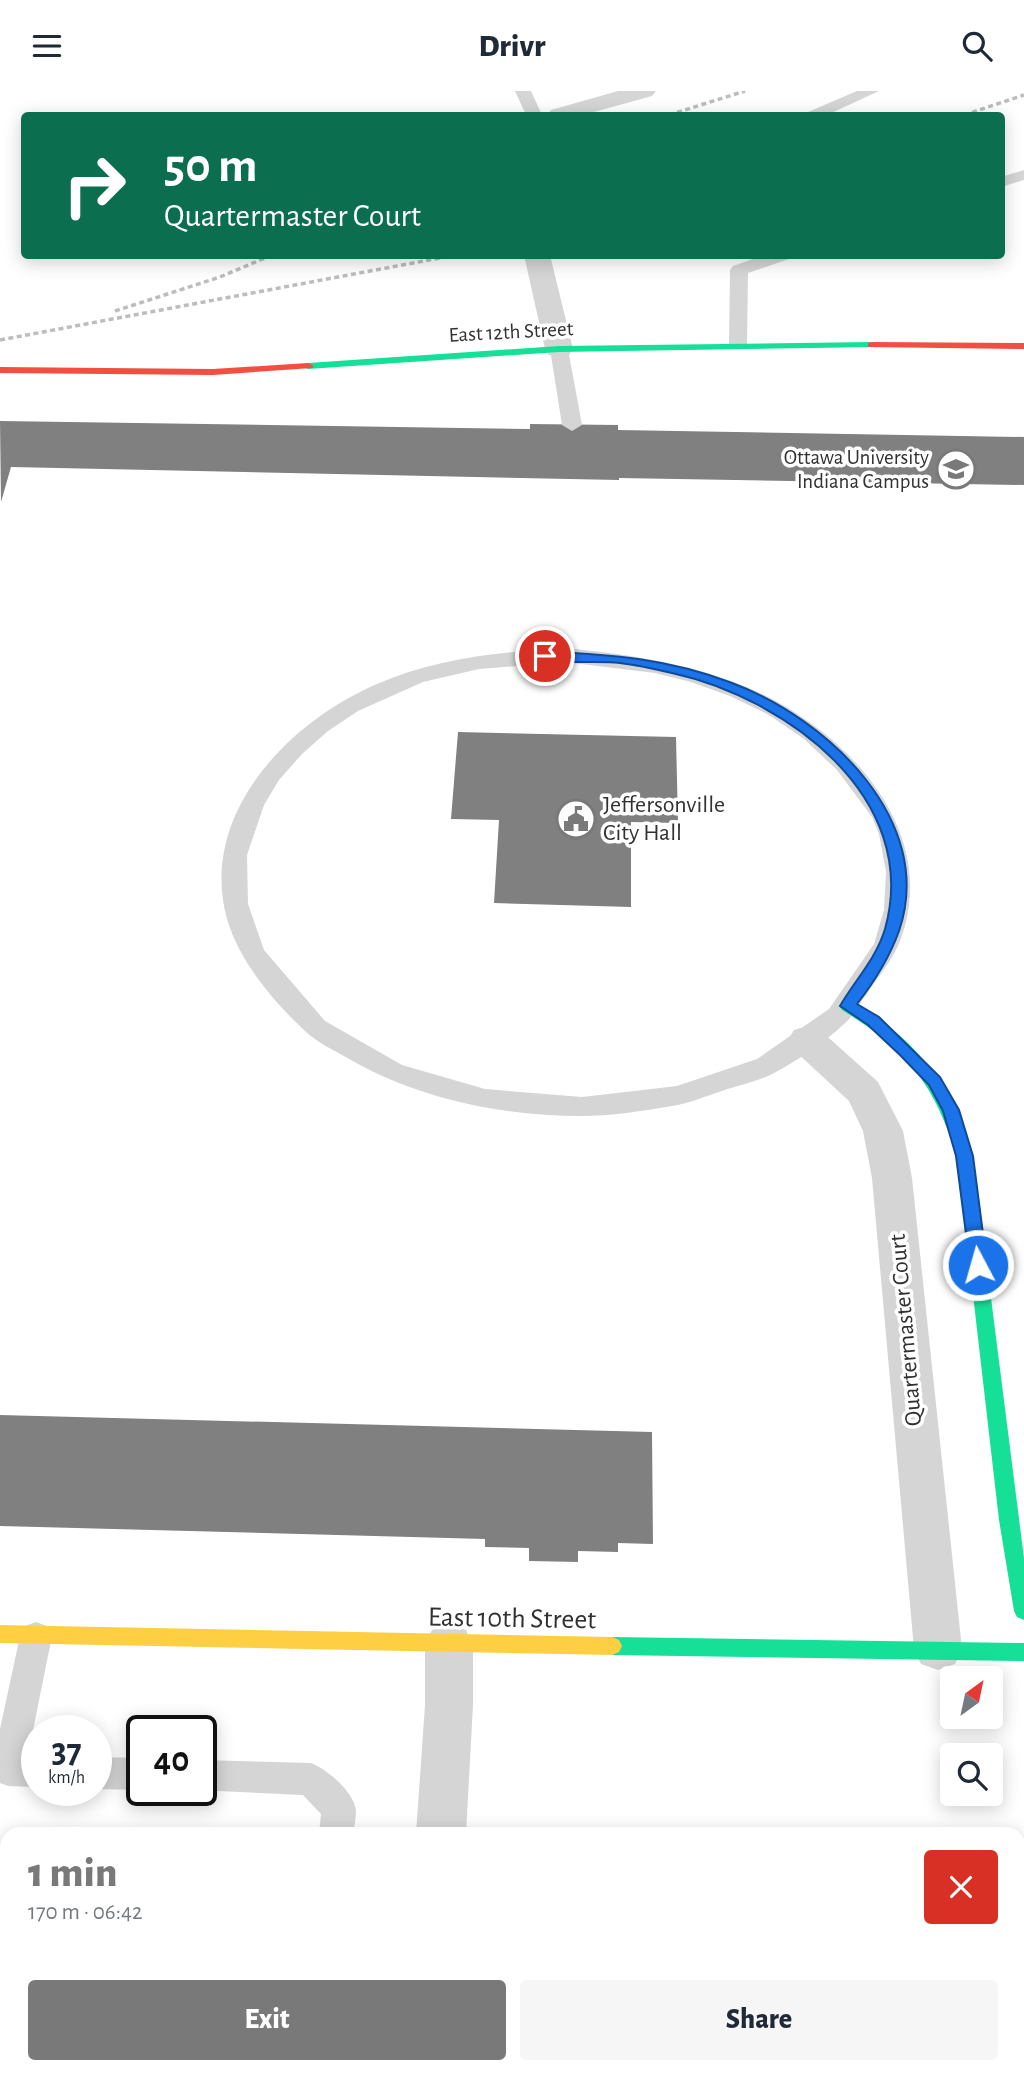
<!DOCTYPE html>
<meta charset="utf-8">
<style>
:root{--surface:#fff;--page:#f6f6f7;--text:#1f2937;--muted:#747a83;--accent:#797979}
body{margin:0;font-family:"Alegreya Sans",sans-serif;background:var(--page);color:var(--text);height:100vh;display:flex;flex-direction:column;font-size:26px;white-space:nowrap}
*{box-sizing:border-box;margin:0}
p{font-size:23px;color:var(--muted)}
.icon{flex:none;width:38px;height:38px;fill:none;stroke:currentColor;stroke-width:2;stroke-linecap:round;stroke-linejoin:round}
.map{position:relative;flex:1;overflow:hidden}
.side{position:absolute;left:0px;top:1736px;width:1026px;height:247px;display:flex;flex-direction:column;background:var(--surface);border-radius:21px 21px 0 0;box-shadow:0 4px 18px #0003}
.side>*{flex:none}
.banner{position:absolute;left:21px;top:21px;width:984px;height:147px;border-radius:7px;box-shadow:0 4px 18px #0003;background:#0b6e4f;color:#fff;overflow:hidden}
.needle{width:46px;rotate:33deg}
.fabs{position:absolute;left:940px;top:1575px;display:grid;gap:14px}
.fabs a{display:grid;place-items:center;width:63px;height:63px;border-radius:7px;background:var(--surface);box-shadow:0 4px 18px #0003;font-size:35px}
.speed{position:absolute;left:21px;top:1624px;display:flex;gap:14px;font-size:35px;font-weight:700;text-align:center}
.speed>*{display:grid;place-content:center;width:91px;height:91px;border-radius:50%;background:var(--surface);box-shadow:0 4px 18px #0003;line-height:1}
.speed small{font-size:18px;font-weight:400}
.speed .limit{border:4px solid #111;border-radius:10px;background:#fff;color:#111}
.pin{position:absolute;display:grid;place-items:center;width:60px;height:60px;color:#fff;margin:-30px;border:4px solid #fff;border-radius:50%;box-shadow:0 2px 7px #0007}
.me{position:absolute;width:77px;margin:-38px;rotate:354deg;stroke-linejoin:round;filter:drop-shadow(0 0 5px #0008)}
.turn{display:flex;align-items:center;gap:24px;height:147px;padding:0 28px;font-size:32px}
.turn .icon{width:91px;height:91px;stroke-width:2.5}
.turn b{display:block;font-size:49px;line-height:60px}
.round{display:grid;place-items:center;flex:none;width:74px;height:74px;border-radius:7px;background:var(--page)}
.overview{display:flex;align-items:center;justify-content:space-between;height:119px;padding:0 28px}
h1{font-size:42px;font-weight:800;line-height:52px;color:var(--accent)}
.primary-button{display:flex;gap:14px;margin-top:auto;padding:14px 28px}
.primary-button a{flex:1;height:80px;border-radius:7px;background:var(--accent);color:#fff;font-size:28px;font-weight:800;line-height:80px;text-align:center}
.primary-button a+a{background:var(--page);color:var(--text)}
header{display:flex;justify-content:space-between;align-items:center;height:91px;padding:0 28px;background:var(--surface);font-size:32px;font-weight:800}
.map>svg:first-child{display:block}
</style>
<header><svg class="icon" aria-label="menu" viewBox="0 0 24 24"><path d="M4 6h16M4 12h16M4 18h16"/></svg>Drivr<svg class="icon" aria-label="search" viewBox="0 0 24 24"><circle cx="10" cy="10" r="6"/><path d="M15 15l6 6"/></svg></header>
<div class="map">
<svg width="1024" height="1982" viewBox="0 0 1024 1982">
<rect width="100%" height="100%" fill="#fff"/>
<g fill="#808080">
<path d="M0,330l530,8v-5l88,1v5l406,7v48l-405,-7v2l-608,-13 -10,35z"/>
<path d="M458,641l218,5 2,86 -47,-1v85l-137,-4 5,-83 -48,-1z"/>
<path d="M0,1324l652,17 1,112 -35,-1v9l-40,-1v11l-49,-1v-13l-44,-1v-8l-485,-13z"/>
</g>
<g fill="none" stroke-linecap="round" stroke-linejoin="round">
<g fill="#d5d5d5" fill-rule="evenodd">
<path d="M515,0h16l11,24h-16z"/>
<path d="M857,0h22l-52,24h-21l2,-3z"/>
<path d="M1024,79v10l-23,7v-10z"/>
<path d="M764,164h27l-2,4 -41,14 -1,72 -2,4h-14l-2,-4 1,-75 3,-4z"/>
<path d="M559,252l9,6 14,76 -10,6 -10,-6 -12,-76z"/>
<path d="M565,557c61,6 122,15 179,38 97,39 199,142 156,255 -7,19 -23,37 -34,54 -7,9 -13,22 -22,29 -17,16 -47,37 -68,48 -18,10 -41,14 -60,21 -15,5 -29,11 -44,13 -29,5 -62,10 -91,10 -78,0 -162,-17 -230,-56 -15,-9 -34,-17 -46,-29 -33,-31 -65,-69 -78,-112 -29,-104 61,-197 150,-235 60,-26 123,-32 188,-36zM565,571l90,11 36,9 39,14 39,19 35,24 33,31 35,47 7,17 7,38 -2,38 -10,34 -45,65 -72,50 -80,27 -95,11 -97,-8 -83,-24 -77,-44 -61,-71 -16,-46 -1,-49 17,-50 15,-25 23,-26 26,-23 30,-20 65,-29 56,-13z"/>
<path d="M36,1531l11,4 5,10 -24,119h9v32l-29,-1 -8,-3v-54l20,-93 5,-10z"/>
<path d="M96,1666l46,1v32l-46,-1z"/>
<path d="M201,1669l110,3c16,6 44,30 45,48 0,8 -2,16 -3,23h-34l2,-20 -18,-19 -106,-5h4z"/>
<rect x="0" y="1925" width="7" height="36"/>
</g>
<g fill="#d5d5d5" fill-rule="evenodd">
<path d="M618,0h38l-4,5 -69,19h-36l4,-5z"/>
<path d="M524,164h26l23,94 -4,6 -10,2 -10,-2 -4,-6z"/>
<path d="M807,935l13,4 58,52 25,49 9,47 50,471 -7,15 -17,6 -17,-6 -7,-15 -42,-471 -9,-47 -14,-30 -55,-51 -6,-10 6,-10z"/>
<path d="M449,1533l17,6 7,15v60l-7,129h-50l9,-129v-60l7,-15z"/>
<rect x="402" y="1976" width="54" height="6"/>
</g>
<g fill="#16e098" fill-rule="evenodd">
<path d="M872,251l4,1v4l-317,5 -251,17 -6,-3 6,-3 251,-17z"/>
<path d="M847,909c13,4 26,15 37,23 47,34 71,79 89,133l51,402v62l-7,-3 -3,-6 -15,-91 -42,-364c-24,-74 -49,-105 -115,-146l-3,-4 3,-4z"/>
<path d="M612,1546l412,6v18l-412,-6 -7,-3 -3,-6 3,-6z"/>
</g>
<path fill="#ffcf43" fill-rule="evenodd" d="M0,1534l612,12 7,3 3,6 -3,6 -7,3 -612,-12z"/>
<g fill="#f24e42" fill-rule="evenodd">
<path d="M872,251l152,1v6l-156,-2v-4z"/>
<path d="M308,272l6,3 -2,2 -99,7 -213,-2v-6l213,2z"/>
</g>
<g stroke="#bdbdbd" stroke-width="3.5" stroke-dasharray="5 3.5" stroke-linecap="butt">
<path d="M669,24l76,-24"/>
<path d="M964,24l60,-20"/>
<path d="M115,220l105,-34 52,-22"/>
<path d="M0,249l456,-85"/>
</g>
</g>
<path fill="#1a73e8" stroke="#114b97" stroke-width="2" d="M545,561c66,2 125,7 187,31 94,35 205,137 167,248 -10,28 -24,50 -42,73l22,13 61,60 19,33 14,46 14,109 -3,5h-12l-2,-5 -14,-109 -13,-45 -14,-26 -29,-30 -32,-30 -28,-19c15,-26 36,-47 45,-77 37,-132 -100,-231 -213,-256 -17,-4 -35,-8 -52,-10 -26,-3 -54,2 -80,-4l-1,-3z"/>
<defs>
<symbol id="school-ring" viewBox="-11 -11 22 22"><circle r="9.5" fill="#fff" stroke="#797979" stroke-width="1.5"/><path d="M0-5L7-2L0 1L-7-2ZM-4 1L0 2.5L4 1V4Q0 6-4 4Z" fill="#797979"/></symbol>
<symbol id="civic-ring" viewBox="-11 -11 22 22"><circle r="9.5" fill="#fff" stroke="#797979" stroke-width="1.5"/><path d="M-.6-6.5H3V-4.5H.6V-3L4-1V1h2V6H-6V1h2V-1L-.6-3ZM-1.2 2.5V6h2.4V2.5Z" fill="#797979"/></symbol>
</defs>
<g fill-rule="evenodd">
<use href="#school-ring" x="934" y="356" width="44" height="44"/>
<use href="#civic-ring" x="554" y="706" width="44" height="44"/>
</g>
<g text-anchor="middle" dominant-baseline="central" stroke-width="7" stroke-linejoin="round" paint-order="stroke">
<g font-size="21" fill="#313131" stroke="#fff">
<text transform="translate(511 241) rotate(-3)">East 12th Street</text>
</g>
<g font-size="21" fill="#313131" stroke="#fff" text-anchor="end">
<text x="929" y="366">Ottawa University<tspan x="929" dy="24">Indiana Campus</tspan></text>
</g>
<g font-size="24" fill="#313131" stroke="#fff" text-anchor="start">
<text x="603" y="714">Jeffersonville<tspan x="603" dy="28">City Hall</tspan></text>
</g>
<g font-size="24" fill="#313131" stroke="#fff">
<text transform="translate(906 1239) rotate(-95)">Quartermaster Court</text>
</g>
<g font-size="28" fill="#313131" stroke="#fff">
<text transform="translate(512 1528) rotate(1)">East 10th Street</text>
</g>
</g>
</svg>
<div class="fabs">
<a><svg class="needle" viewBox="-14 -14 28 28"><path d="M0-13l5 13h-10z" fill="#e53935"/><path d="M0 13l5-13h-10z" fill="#747a83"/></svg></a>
<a><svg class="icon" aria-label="search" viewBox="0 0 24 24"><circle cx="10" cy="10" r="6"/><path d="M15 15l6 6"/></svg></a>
</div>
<div class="speed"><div>37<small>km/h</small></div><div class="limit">40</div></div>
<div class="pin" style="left:545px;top:565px;background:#d93025"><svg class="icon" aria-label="arrive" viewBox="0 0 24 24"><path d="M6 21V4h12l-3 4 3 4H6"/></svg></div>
<svg class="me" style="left:978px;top:1174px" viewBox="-20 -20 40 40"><circle r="17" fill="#1a73e8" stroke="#fff" stroke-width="3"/><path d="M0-11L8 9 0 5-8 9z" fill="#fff"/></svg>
<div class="banner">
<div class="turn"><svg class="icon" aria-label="right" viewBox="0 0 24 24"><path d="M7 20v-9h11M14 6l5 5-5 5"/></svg><div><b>50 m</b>Quartermaster Court</div></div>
</div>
<section class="side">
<div class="overview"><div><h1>1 min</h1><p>170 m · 06:42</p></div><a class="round" style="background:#d93025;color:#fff"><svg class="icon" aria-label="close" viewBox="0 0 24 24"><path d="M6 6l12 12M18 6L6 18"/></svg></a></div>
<div class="primary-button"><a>Exit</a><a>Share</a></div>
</section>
</div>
